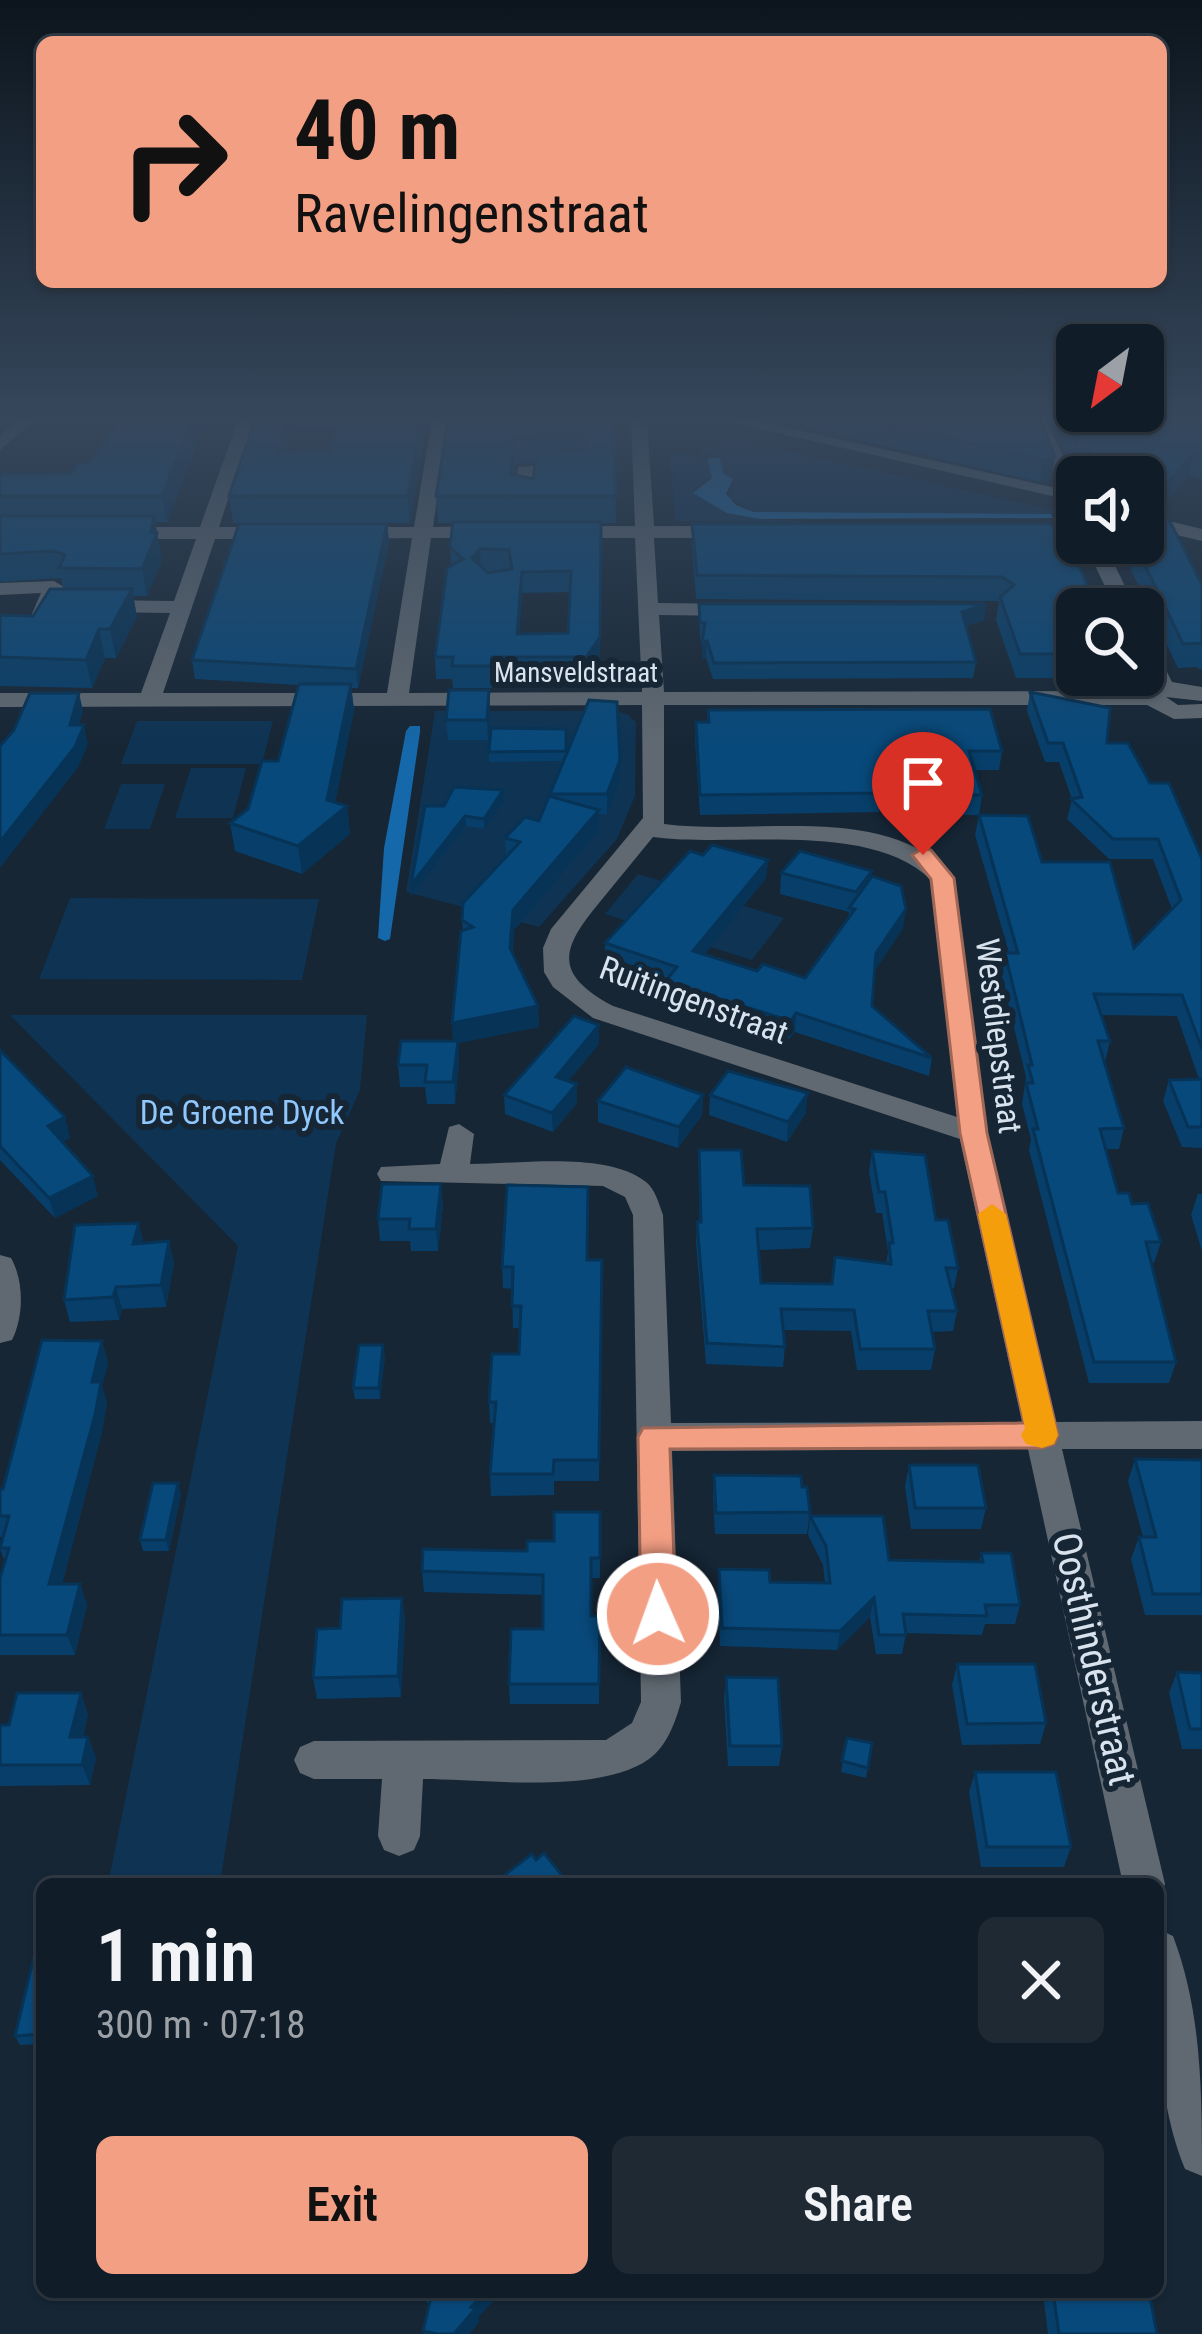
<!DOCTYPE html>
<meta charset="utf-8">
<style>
:root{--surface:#101c28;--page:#1e2934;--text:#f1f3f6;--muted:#9ca1a8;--line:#303a45;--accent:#f39f84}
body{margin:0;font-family:"Roboto Condensed",sans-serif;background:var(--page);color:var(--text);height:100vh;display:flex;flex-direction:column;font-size:45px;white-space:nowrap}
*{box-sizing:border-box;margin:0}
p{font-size:39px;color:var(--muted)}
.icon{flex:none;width:66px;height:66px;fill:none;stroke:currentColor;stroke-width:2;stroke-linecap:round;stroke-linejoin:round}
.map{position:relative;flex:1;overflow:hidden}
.side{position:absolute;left:36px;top:1878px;width:1128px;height:420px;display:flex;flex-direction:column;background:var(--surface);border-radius:18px;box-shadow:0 3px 9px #0004,0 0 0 3px var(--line)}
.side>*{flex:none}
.banner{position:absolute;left:36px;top:36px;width:1131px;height:252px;border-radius:18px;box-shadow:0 3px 9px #0004,0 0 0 3px var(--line);background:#f39f84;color:#111;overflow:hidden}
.needle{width:78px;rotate:212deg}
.tools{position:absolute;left:1056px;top:324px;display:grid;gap:24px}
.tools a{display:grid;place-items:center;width:108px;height:108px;border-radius:18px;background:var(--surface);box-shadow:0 3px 9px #0004,0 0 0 3px var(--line);font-size:60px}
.pin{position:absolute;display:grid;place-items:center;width:102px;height:102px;color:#fff;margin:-123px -51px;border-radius:50% 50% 50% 0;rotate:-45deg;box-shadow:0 0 12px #0007}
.pin .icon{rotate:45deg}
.me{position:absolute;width:132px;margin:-66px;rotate:358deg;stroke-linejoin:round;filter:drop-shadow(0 0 9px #0008)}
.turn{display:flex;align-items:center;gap:42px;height:252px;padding:0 60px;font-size:54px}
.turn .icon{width:156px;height:156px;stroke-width:2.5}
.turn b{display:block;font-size:84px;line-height:102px}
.round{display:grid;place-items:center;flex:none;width:126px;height:126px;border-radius:18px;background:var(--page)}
.headline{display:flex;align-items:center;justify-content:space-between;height:204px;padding:0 60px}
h1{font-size:72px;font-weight:600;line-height:90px}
.cta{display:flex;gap:24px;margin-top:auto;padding:24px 60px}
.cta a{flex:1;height:138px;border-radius:18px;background:var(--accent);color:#111;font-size:48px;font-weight:600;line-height:138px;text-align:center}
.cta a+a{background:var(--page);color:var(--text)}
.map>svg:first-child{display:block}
</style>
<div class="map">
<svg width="1202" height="2334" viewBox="0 0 1202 2334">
<rect width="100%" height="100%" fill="#162635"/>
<g fill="#0e3353">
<path d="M742,441l314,70 1,3 -303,-2 -27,-15 7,-15 -10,-8 -4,-16 -21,-5 13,-10z"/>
<path d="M669,453l22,1 16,7 5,16 -18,12 1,6 65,24 50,3 -135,-1 -3,-45 7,-1 -8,-3z"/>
<path d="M435,711h178l14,3 9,8 -1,74 -18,43 -78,88 -133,-35z"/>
<path d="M137,721h136l-11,43h-141z"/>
<path d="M191,768h55l-13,50h-58z"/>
<path d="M121,784h44l-15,45h-46z"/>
<path d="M638,874l146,44 -32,42 -147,-46z"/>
<path d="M70,898l249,1 -17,81 -263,-1z"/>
<path d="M10,1015h357l-7,75 -24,54 -116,740h-112l130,-638z"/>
</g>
<g fill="#1568aa">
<path d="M707,458h13l4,16 9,5 -7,15 10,11 18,7 297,2 2,4 -293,1 -33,-6 -34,-20 19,-15z"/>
<path d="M410,726h10v6l-30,207 -5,2 -7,-3 6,-90 22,-117z"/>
</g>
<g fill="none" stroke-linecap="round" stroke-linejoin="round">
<g fill="#606971" fill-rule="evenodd">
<path d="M17,420h18l-35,30v-14z"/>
<path d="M238,420h16l-35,107h57l9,6 -9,6h-61l-52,154h224l25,-155 -64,1 -9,-6 9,-6h66l18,-107h16l-15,107 59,-1 9,6 -9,6h-61l-22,155 233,-1 -7,-154h-71l-9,-6 9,-6h71l-4,-106h16l7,106h78l9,6 -9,6h-78l4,65 81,1 10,6 -10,6 -80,-1 5,77 482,-1 7,-5 -10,-20v-28l10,6 19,38 30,5v14l-36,-4 12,8 24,-1v14l-28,1 -27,-14h-483v119c92,12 215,-22 288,49l36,260 68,289 146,-1v28h-140l103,435 -6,15 -1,-15h-35l-95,-435 -356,2 9,251c-6,21 -14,44 -32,57 -50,36 -165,20 -226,20l-3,57 -6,14 -15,6 -15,-6 -6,-14 4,-57h-68l-14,-6 -6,-13 6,-13 14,-6 292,-1 26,-17 9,-21 -8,-487 -8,-18 -22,-11 -222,-5 -4,-7 4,-7 59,-3 9,-37 10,-3 15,10 -4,30c49,0 137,-13 176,18 9,7 13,22 17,33l8,208 351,-1 -62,-283 -367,-121 -40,-31 -9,-15 -1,-24 8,-19 92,-111 -1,-113 -642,2v-14h141l29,-80 -73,-1 -10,-6 10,-6 77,1 22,-62h-76l-9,-6 9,-6h80zM653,837c81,11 217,-17 278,43l26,237 -344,-111c-59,-32 -53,-56 -14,-103 18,-22 36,-44 54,-66z"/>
<path d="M722,420h31l307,69 -30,-69h16l31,66v26l-12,-13z"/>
<path d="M573,463l9,5 -3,4 -46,4 -2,26 -15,-4 2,-31z"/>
<path d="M1143,515l59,14v12l-59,-14z"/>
<path d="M1026,527h51v12l-58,-2 -2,-4z"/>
<path d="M1084,543h20l32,66h-20z"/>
<path d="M0,583l54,-2 10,6 -25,53 -39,2v-12h25l16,-37 -41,2z"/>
<path d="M0,1255l11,3c13,23 13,58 1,82l-12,3z"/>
<path d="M1158,1929l15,7c29,76 29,158 29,240l-17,-7c-31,-76 -27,-159 -27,-240z"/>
</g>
</g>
<g fill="#073f6a" fill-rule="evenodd">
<path d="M109,420h103l-2,5h-6l-37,97h-12l7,38 -15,36h-14l4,21 -21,41h-11l-13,30 -92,-2v-71l33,1 30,-27 -2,-11 -61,4v-108l72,-1 17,-10 26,-36h-4z"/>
<path d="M255,420h172l-17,103h-177l-4,-27zM293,429h43l-6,22 -43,1z"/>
<path d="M448,420h166l2,103h-15l-1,136 -13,20h-94l-1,9h-39l-1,-9h-16l-1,-22 16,-92 -1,-18 3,-24h-15l-2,-27zM535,462l-2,17 -19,-4 1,-11zM570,592l-2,41 -49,1 3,-41z"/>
<path d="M773,420h267l11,59 -11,3z"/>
<path d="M1050,420h152v59l-13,-4 -33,38 46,71v86l-6,-3 -18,1 -60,-125h25v-66h-55l-3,-6 -9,2 -13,-29 3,-19h-12z"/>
<path d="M387,524l2,18 -31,146h-7l3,22 -19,93 12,3 3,28 -48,40 -67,-23 -5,-28 18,-14 30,-48 20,-76 -103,-6 -3,-19z"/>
<path d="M692,524h360l25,85v66h26v3h-87l-20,-58 3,-19 -303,-2 -4,-52z"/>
<path d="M699,604l285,16 -18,6 10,36 -3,16 -260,1 -7,-21 -4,1 1,-20h-3z"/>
<path d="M1030,692l77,51 43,40 52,76v289l-20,-1 -19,-46 6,-21 30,-1 -22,-63 -76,-1 9,26 -5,21 19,66 -5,21h-13l12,44 14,11 29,38 -7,21h-3l25,99 -7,21h-80l-60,-233 2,-11 -9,-35 4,-27 -25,-103 4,-21h4l-34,-118 4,-20 63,47 92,86 38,-39 -19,-50h-44l-42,-40 5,-20 -13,-37h-14l-18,-51z"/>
<path d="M490,710l-2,30h-40l-2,-20z"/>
<path d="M708,710l294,41 -3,19h-24l7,25 -3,20h-36l-4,-17h-52l-1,6h-6l-1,8 -179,3 -5,-74 1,-19h11z"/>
<path d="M566,729v25l53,27 -12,33h-8v16l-85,100 -1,22 25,54 1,21 -81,16 1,20 -4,41h-28l-2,-17h-25l-2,-22 56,-24 -2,-18 11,-92 -1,-11 44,-62 -1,-20 34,-17 24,-60 -74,1v-10z"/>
<path d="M503,790l1,11 -20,28 -18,-3 -55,70v-11l33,-79z"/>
<path d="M703,855l65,5 -2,18 -62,77 53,16 48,7 43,-59 1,-7 -69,-18 1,-21 90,5 32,50 -28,42 -3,36 60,52 -3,18 -134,-44 -6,7 -125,-38 1,-20 -60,-19v-19z"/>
<path d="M599,1044l-31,37 9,22 -24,29 -48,-18 -1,-19z"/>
<path d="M0,1050l65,67 5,21 -8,4 36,54 -43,22 -55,-58z"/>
<path d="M703,1095l-1,20 -24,33 -80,-26v-21z"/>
<path d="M710,1095l96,18 -19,29 -78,-27z"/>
<path d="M699,1150l45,35 69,43 -3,20 -51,2 2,33 71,1 54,-21 2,-11 -6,-39h-6l-7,-41 3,-21 64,69 22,48 -4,20h-2l5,23 -4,20 -21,1 3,17 -4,21h-74l-6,-39 -68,-1 2,17 -2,20 -77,-3 -10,-121 1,-21h2z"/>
<path d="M441,1184l2,22 -5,45h-27l-1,-10h-30l-2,-22z"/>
<path d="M1198,1194h4v57l-11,-36z"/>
<path d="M169,1241l5,22 -8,44 -44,2 -3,11 -49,2 -6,-22 80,-57z"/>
<path d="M587,1260h15l-3,221h-45v14l-63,1 -1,-22 4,-51h-4l-1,-21 30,-48 1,-26h-7l-1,-39 -9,-1 -1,-21z"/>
<path d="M102,1341l6,22 -6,23 5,17 -6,33 -39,148h18l7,21 -12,50h-75v-77l5,-16 -5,-13 3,-12h-3v-21l3,-27z"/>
<path d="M385,1356l-5,43h-25l-2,-11z"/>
<path d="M1135,1459l67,1v155h-57l-14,-56 8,-22h4l-15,-56z"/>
<path d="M909,1465l77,43 -5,21h-70l-6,-43z"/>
<path d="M714,1475l96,37 -3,22h-92l-2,-37z"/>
<path d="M178,1483l3,11 -12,57h-26l-3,-11z"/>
<path d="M600,1512v66h-9v38h9l-1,88h-89l-1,-20 34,-55v-34l-119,-3 -2,-21 105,-20 27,-10z"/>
<path d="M810,1516l79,44 90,2 2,-9 39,52 -5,19h-30l-3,11 -76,-2 -4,21h-26l-6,-37 -33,33 -117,-4 -2,-58 1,-19 51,13 55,1 -2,-18 -15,-30z"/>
<path d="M402,1598l3,21 -4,78 -84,2 -4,-21 27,-50z"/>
<path d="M957,1664l89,59 -6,21 -78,1 -10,-60z"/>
<path d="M1177,1672l25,1v76h-20l-13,-56z"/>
<path d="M726,1677l56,69 -3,20h-51l-4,-68z"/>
<path d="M88,1714l-5,23h5l8,21 -6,27 -90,1v-61z"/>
<path d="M847,1738l25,5 -6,35 -25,-6z"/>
<path d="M975,1772l96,75 -7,20h-83l-12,-75z"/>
<path d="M42,1923v121l-22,1 -5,-9z"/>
<path d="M419,2292h83l-24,25 1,5 -10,12h-45l5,-29z"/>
<path d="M1049,2292h100l8,42h-109l-4,-32z"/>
</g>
<g fill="#063356">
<path d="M192,420h11l1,5 -37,97 -5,-26z"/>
<path d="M286,420h6l1,9 -12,48 -3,-25z"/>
<path d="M421,420h6l-17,103 -2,-27z"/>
<path d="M1089,449l-4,22 -9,2 4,-22z"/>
<path d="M1194,453l-5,22 -33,38 5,-22z"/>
<path d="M1055,457l-4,22 -11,3 3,-22z"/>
<path d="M154,516l8,44 -15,36 -5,-27z"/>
<path d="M387,524l2,18 -31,146 -2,-19z"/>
<path d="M601,542l-1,117 -13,20 -1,-22z"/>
<path d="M480,549l1,20 -9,-11z"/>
<path d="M522,572v21l-4,63 -1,-22z"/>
<path d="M132,589l5,28 -21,41 -6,-29z"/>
<path d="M986,604l-2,16 -25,8 3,-16z"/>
<path d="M99,629l6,29 -13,30 -6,-28z"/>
<path d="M707,641l-1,17 -4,1v-17z"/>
<path d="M351,684l3,26 -22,109 15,-13 3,28 -48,40 -4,-28 29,-46z"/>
<path d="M489,690l1,20 -2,30 -1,-20z"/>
<path d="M79,693l4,18 -9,32 -4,-18z"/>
<path d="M84,725l4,19 -9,22 -79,102v-26z"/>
<path d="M620,760l-1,21 -12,33v-20z"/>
<path d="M503,790l1,11 -20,28v-10z"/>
<path d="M599,810v20l-85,100 -3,39 -1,-21 3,-38z"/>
<path d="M465,816l1,10 -55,70v-11z"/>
<path d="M768,860l-2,18 -74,92 1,-19z"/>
<path d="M906,909l-3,19 -29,44 2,-19z"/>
<path d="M538,1006l1,21 -81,16 1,20 -4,41 -3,-81z"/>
<path d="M796,1013l-1,19 -6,7 2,-18z"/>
<path d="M599,1025v19l-43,52v-19z"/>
<path d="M577,1084v19l-24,29 -1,-19z"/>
<path d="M808,1093l-2,20 -19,29 1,-20z"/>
<path d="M703,1095l-1,20 -24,33 1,-21z"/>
<path d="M65,1117l5,21 -16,8 -6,-20z"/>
<path d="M93,1176l5,20 -43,22 -6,-20z"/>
<path d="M441,1184l2,22 -5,45 -2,-22z"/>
<path d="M139,1223l5,22 -11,-1z"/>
<path d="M169,1241l5,22 -8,44 -5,-22z"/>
<path d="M116,1287l6,22 -3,11 -6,-23z"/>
<path d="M102,1341l6,22 -6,23 5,17 -6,33 -45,169 -7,-21 43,-202z"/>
<path d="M383,1345l2,11 -5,43 -1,-11z"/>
<path d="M178,1483l3,11 -12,57 -3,-11z"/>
<path d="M80,1584l7,21 -12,50 -8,-20z"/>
<path d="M402,1598l3,21 -4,78 -3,-21z"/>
<path d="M874,1598l-4,19 -33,33 3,-19z"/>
<path d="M81,1693l7,21 -10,44 -8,-21z"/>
<path d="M88,1737l8,21 -6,27 -8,-20z"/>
<path d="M486,2292h16l-24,25 1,5 -10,12h-15l17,-27z"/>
</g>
<g fill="#08497b" stroke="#063356" stroke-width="3" fill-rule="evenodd">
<path d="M121,420h71l-30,76h-162v-22l72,-1 5,-10h12z"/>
<path d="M255,420h31l-8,32 52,-1 8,-31h83l-13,76h-179z"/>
<path d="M448,420h166l2,76h-180zM575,433l11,8 -4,8 -45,5 -4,25 -22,-5 3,-36z"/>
<path d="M869,420h171l15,37 -12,3z"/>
<path d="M1095,420h107v35l-8,-2 -33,38 -16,-2 -2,22v-34h-37l-17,-28 -9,2 -13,-29z"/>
<path d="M1143,511l24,5 35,68v59l-19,1 -49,-101h9z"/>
<path d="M0,516h154l-3,16 6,1 -15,36 -83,-1 6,-13 -10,-4 -55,3z"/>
<path d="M453,522h148l-1,115 -14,20h-94l-1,9h-39l1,-9h-18l12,-89 16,-9 -13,-12zM480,549l29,1 3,19 -24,4 -16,-15zM571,571l-3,62 -51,1 5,-62z"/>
<path d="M239,524h148l-31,145 -164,-9z"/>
<path d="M692,524h360l4,8h8l34,77h-21v45h-57l-20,-57 14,-12 -12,-8 -305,-2z"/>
<path d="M50,589h82l-22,40h-11l-13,31 -86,-3v-42l33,1z"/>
<path d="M699,604h287l-24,8 14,50 -262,1 -7,-22 -5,1 3,-19h-5z"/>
<path d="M299,684h52l-24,116 20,6 -49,40 -68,-23 18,-14 14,-48h16z"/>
<path d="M449,690h40l-2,30h-41z"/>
<path d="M1030,692l80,16 -3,35h21l22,40h19l33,76v190l-20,-54 -88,-1 16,47h-12l26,87 -24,1 18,64h11l3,11 16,-1 13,39h-15l30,120h-82l-61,-233h5l-12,-46h7l-5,-18h4l-27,-112h13l-39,-138 49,1 14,46h68l24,86 47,-48 -23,-61h-45l-42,-40 11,-2 -19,-54h-15z"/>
<path d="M30,693h49l-9,32h14l-9,22 -75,95v-96l14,-16z"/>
<path d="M589,700l28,2 3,58 -13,34h-57z"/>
<path d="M990,709l12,42h-33l13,44h-36l-4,-16h-55l2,6h-9l1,8 -181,2 -4,-73h13l-1,-12z"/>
<path d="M491,728l75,1v22l-77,1z"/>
<path d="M454,787l49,3 -19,29 -19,-3 -54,69 14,-79h19z"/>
<path d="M549,796l50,14 -86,100 -3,38 28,58 -86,17 9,-92 12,-4 -11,-7 1,-17 57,-61 -15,-4 20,-21 14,4z"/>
<path d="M712,845l56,15 -75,91 64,20 6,-7 42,14 50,-69 -6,-1 23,-32 29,10 5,23 -30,44 -4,53 60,52 -136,-45 -5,8 -126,-39 12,-15 -72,-24 85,-92 13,4z"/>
<path d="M800,851l72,20 -16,21 -75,-19z"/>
<path d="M574,1016l25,9 -43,52 21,7 -25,29 -48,-18z"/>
<path d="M401,1041h57l-5,41h-28l2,-17h-29z"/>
<path d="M0,1050l65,67 -17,9 45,50 -44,22 -49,-52z"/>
<path d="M626,1067l77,28 -24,32 -81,-26z"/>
<path d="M728,1071l80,22 -20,29 -78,-27z"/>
<path d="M1202,1079v48h-14l-19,-47z"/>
<path d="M699,1150h42l3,35 66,1 3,42 -56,1 4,54 71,1 3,-27 56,7 -2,-21h4l-8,-51h-6l-7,-41 53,4 11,65h12l10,48h-12l11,43h-29l7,38h-75l-6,-39 -73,-1 4,38 -78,-4 -10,-121h4z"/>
<path d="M382,1184h59l-5,45h-27l1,-10h-32z"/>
<path d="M507,1185l81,2 -1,73h15l-3,200h-45l-1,14h-63l6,-72h-7l3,-48h27l2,-48h-9l1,-39h-11z"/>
<path d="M139,1223l-6,21 36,-3 -8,44 -45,2 -3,10 -49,3 11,-75z"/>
<path d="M42,1340l60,1 -10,41h9l-6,33 -46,169h31l-13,51h-67v-57l9,-30h-9l9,-32h-9v-27h3z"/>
<path d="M359,1345h24l-4,43h-26z"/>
<path d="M1135,1459l67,1v134h-49l-14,-57h17z"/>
<path d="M909,1465h69l8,43h-71z"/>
<path d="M714,1475l87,1 1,11h5l3,25 -94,1z"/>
<path d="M153,1483h25l-12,57h-26z"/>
<path d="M554,1512h46v46h-9v58h9l-1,68h-90l2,-55h32v-54l-121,-4 1,-22 104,2v-10h27z"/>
<path d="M810,1516h73l6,44 94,2 -2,-9h30l9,52h-35l2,11 -84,-2 3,21h-27l-5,-37 -34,33 -118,-3 -3,-59 50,1 1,12 60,1 -4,-37z"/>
<path d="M402,1598l-4,78 -85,2 4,-49 23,-1 2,-29z"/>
<path d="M957,1664h78l11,59 -79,1z"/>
<path d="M1177,1672l25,1v56h-12z"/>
<path d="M726,1677l52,1 4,68h-52z"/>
<path d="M17,1693h64l-11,44h18l-6,28h-82v-40h9z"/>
<path d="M847,1738l25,5 -4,25 -26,-7z"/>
<path d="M975,1772h81l15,75h-84z"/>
<path d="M544,1853l25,31h-76l39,-30 4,6z"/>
<path d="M295,1880h45l-1,4h-45z"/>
<path d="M42,1923v111l-27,2z"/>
<path d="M42,2236v35h-7z"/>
<path d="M427,2292h59l-15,15 5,1 -22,26h-17l-14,-3 8,-34z"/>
<path d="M1053,2292h96l8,42h-98z"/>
</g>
<linearGradient id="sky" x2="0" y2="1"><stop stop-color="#0c151d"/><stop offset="0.56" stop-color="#36475c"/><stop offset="1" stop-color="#36475c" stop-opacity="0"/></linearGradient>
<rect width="1202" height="747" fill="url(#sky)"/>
<path fill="#f39f84" stroke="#9e6756" stroke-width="3" d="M923,848l8,2 23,28 33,255 71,302 -4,9 -12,4 -372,1 6,165 -5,10 -13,5 -12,-5 -5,-10 -3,-177 5,-9 381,-5 -64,-290 -29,-254 -19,-24z"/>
<path fill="#f59e0b" d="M992,1204l14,10 52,221 -4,9 -12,4 -16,-4 -5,-9 4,-7 -47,-214z"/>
<g text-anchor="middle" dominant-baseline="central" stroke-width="12" stroke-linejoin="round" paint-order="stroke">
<g font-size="27" fill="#d9e3ee" stroke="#162635">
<text x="576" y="673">Mansveldstraat</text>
</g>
<g font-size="33" fill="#d9e3ee" stroke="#162635">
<text transform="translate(694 1000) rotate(20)">Ruitingenstraat</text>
<text transform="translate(999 1036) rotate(83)">Westdiepstraat</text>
</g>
<g font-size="33" fill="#90c7fc" stroke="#162635">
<text x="242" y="1112">De Groene Dyck</text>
</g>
<g font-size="39" fill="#d9e3ee" stroke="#162635">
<text transform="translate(1094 1659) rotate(77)">Oosthinderstraat</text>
</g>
</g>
</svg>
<div class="tools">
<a><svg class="needle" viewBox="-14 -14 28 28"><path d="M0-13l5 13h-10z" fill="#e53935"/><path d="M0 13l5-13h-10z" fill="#9ca1a8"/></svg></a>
<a><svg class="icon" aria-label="sound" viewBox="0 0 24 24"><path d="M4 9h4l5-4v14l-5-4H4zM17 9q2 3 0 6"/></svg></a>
<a><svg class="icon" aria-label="search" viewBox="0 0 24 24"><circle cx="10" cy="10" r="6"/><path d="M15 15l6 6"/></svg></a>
</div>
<div class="pin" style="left:923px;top:855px;background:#d93025"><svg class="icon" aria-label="arrive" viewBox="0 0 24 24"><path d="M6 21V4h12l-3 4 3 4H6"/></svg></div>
<svg class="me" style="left:658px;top:1614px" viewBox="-20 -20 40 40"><circle r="17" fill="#f39f84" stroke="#fff" stroke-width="3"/><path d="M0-11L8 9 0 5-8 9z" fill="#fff"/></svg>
<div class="banner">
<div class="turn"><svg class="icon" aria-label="right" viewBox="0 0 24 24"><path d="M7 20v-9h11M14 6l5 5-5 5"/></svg><div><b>40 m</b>Ravelingenstraat</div></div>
</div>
<section class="side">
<div class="headline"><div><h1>1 min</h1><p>300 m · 07:18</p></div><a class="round"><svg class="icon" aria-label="close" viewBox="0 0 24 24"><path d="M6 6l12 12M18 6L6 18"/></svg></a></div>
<div class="cta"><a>Exit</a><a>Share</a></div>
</section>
</div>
